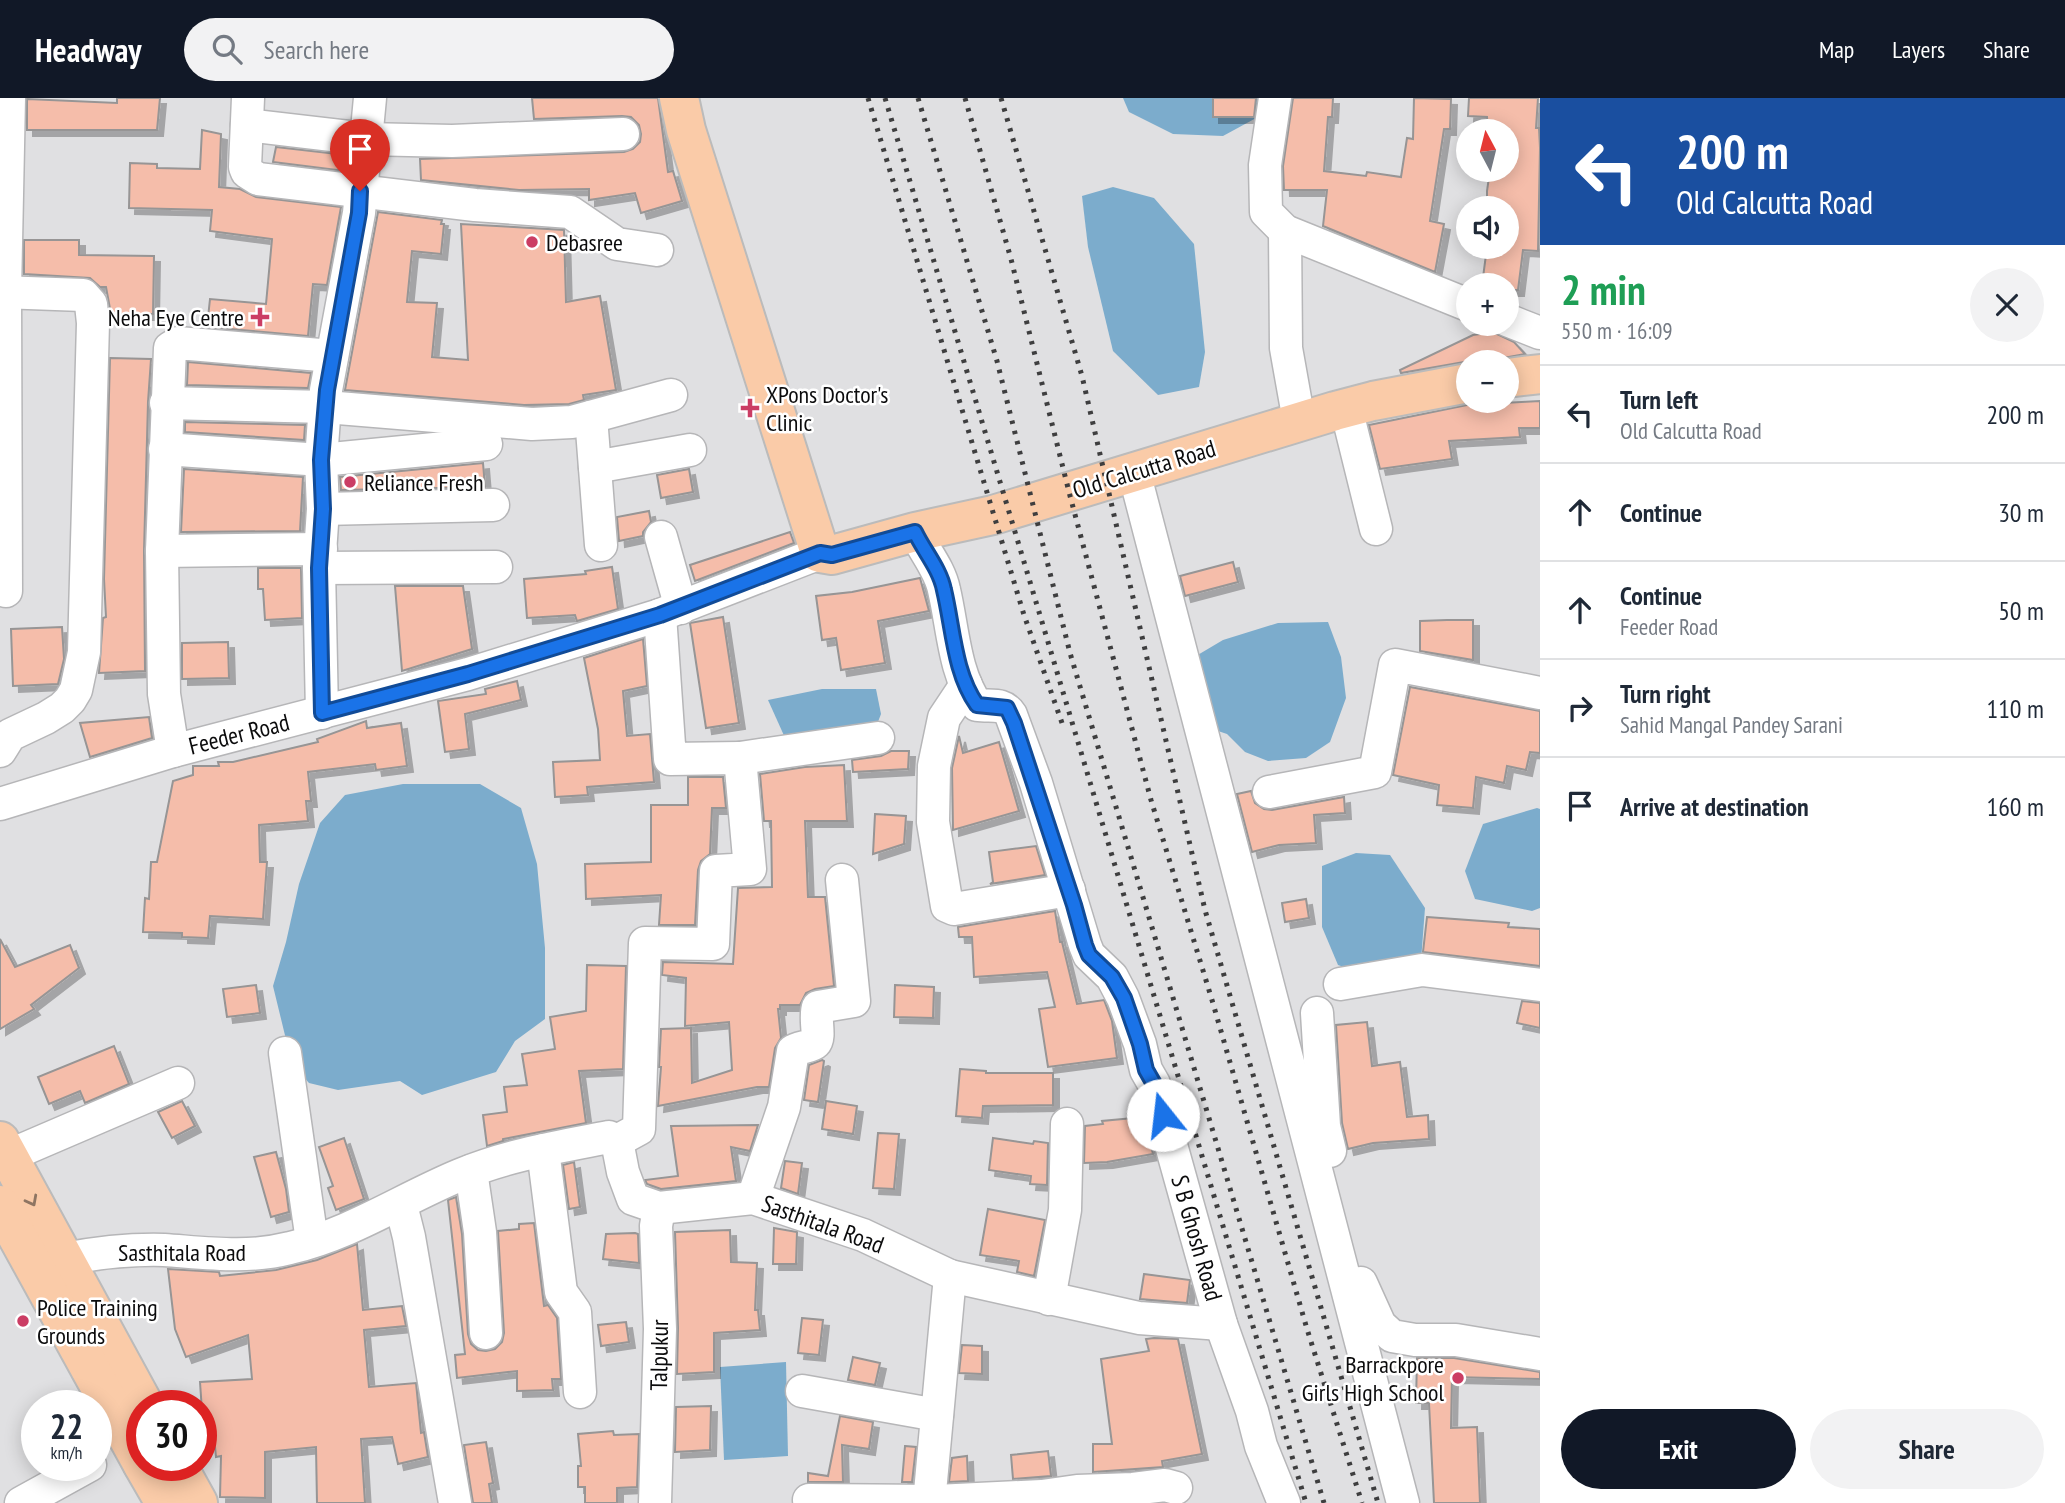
<!DOCTYPE html>
<meta charset="utf-8">
<style>
:root{--surface:#fff;--page:#f2f2f3;--text:#1f2937;--muted:#747a83;--line:#e0e1e3;--accent:#111827}
body{margin:0;font-family:"PT Sans Narrow",sans-serif;background:var(--page);color:var(--text);height:100vh;display:flex;flex-direction:column;font-size:26px;white-space:nowrap}
*{box-sizing:border-box;margin:0}
p{font-size:23px;color:var(--muted)}
.icon{flex:none;width:38px;height:38px;fill:none;stroke:currentColor;stroke-width:2;stroke-linecap:round;stroke-linejoin:round}
.map{position:relative;flex:1;overflow:hidden}
.panel{display:flex;flex-direction:column;background:var(--surface);width:525px}
.panel>*{flex:none}
.guide{background:#1a4fa0;color:#fff;overflow:hidden}
.needle{width:46px;rotate:353deg}
.buttons{position:absolute;left:1456px;top:21px;display:grid;gap:14px}
.buttons a{display:grid;place-items:center;width:63px;height:63px;border-radius:50%;background:var(--surface);box-shadow:0 4px 18px #0003;font-size:35px}
.speed{position:absolute;left:21px;top:1292px;display:flex;gap:14px;font-size:35px;font-weight:700;text-align:center}
.speed>*{display:grid;place-content:center;width:91px;height:91px;border-radius:50%;background:var(--surface);box-shadow:0 4px 18px #0003;line-height:1}
.speed small{font-size:18px;font-weight:400}
.speed .limit{border:10px solid #d22;background:#fff;color:#111}
.pin{position:absolute;display:grid;place-items:center;width:60px;height:60px;color:#fff;margin:-72px -30px;border-radius:50% 50% 50% 0;rotate:-45deg;box-shadow:0 0 7px #0007}
.pin .icon{rotate:45deg}
.me{position:absolute;width:77px;margin:-38px;rotate:344deg;stroke-linejoin:round;filter:drop-shadow(0 0 5px #0008)}
.turn{display:flex;align-items:center;gap:24px;height:147px;padding:0 21px;font-size:32px}
.turn .icon{width:91px;height:91px;stroke-width:2.5}
.turn b{display:block;font-size:49px;line-height:60px}
.round{display:grid;place-items:center;flex:none;width:74px;height:74px;border-radius:37px;background:var(--page)}
.overview{display:flex;align-items:center;justify-content:space-between;height:119px;padding:0 21px}
h1{font-size:42px;font-weight:700;line-height:52px;color:#1e9e55}
.button{display:flex;gap:14px;margin-top:auto;padding:14px 21px}
.button a{flex:1;height:80px;border-radius:42px;background:var(--accent);color:#fff;font-size:28px;font-weight:700;line-height:80px;text-align:center}
.button a+a{background:var(--page);color:var(--text)}
ul{padding:0;list-style:none}
li{display:flex;align-items:center;gap:21px;height:98px;padding:0 21px;border-top:2px solid var(--line)}
li div{flex:1}
li b{display:block;font-size:26px}
li em{font-style:normal}
header{display:flex;align-items:center;gap:42px;box-sizing:border-box;height:98px;padding:0 35px;background:var(--accent);color:#fff}
header strong{font-size:33px}
nav{display:flex;gap:38px;margin-inline-start:auto;font-size:24px}
.search{width:490px;height:63px;background:var(--page);display:flex;align-items:center;gap:18px;box-sizing:border-box;padding:0 24px;border-radius:38px;color:var(--muted);font-size:26px}
main{display:flex;flex:1;min-height:0}
.map>svg:first-child{display:block}
</style>
<header>
<strong>Headway</strong>
<div class="search"><svg class="icon" aria-label="search" viewBox="0 0 24 24"><circle cx="10" cy="10" r="6"/><path d="M15 15l6 6"/></svg>Search here</div>
<nav><a>Map</a><a>Layers</a><a>Share</a></nav>
</header>
<main>
<div class="map">
<svg width="1540" height="1405" viewBox="0 0 1540 1405">
<defs>
<filter id="shadow"><feDropShadow dx="6" dy="6" stdDeviation="0" flood-color="#0004"/></filter>
</defs>
<rect width="100%" height="100%" fill="#e0e0e2"/>
<g fill="#7caccc">
<path d="M1123,0h151l-5,13 -46,25 -50,-2 -44,-22z"/>
<path d="M1113,89l41,11 40,46 11,108 -6,35 -41,8 -45,-44 -25,-104 -6,-51z"/>
<path d="M1328,524l13,35 5,41 -16,44 -24,16 -38,3 -23,-9 -18,-18 -33,-11 2,-67 27,-16 55,-17z"/>
<path d="M822,591h54l5,25 -10,26h-85l-18,-40z"/>
<path d="M403,686h77l41,24 16,56 8,84v71l-30,22 -19,31 -74,23 -22,-14 -62,9 -29,-7 -17,-19 -19,-78 13,-44 13,-58 21,-61 25,-28z"/>
<path d="M1537,710l3,1v99l-8,3 -57,-12 -10,-28 18,-47z"/>
<path d="M1356,755l34,2 35,53 -4,53 -40,19 -43,-15 -16,-38v-61z"/>
<path d="M786,1264l2,94 -64,4 -4,-93z"/>
</g>
<g fill="#f5bdaa" stroke="#979595" stroke-width="2" filter="url(#shadow)">
<path d="M117,0h43l-3,32h-130v-31l90,4z"/>
<path d="M532,0h126l10,74 5,-1 9,30 -41,12 -6,-20 -46,7v-11l-70,1 -98,-10 -1,-21 204,-7 9,-3 7,-7 1,-8 -2,-9 -8,-8 -9,-1 -88,3z"/>
<path d="M1213,0h43l-2,19h-41z"/>
<path d="M1293,0h40l-1,19h-4l-4,54 42,5 1,-4 34,5 6,-39 6,1 1,-41 37,1 -1,30h-6l-14,92 14,3 -9,48 -112,-46 4,-36h-43l-1,-24z"/>
<path d="M1469,0h69l-2,30h3l1,20 -2,103 -15,-1 -5,40h-11v-5h-25l5,-38h20v-39h-20v-17l3,-21h17v-39h-19l-1,-14 -19,-1z"/>
<path d="M202,32l19,4 -2,53 21,2 16,8 85,10 -14,78 -14,-1 -5,52 -101,-9 3,-28 56,5 6,-65 -62,-8 2,-21 -83,-2 1,-45 27,1v4l43,1z"/>
<path d="M276,49l70,8 -1,16 -72,-9z"/>
<path d="M378,114l64,8 -1,4h3l-3,30 -29,-3 -5,51 30,1 -5,54 36,3 -7,-136 103,6 2,72 34,-6 16,94 -33,5 1,5 -15,4 -45,1 -179,-15z"/>
<path d="M24,142h55v15l75,1 -1,58h-42l-5,-27h-6l-10,-9 -66,-4z"/>
<path d="M1493,234l21,10 11,12 -43,8h-18l-63,11 -1,-3 73,-35z"/>
<path d="M110,260l41,1 -3,43 -4,149 1,120 -46,2 4,-55 3,-1 -2,-38z"/>
<path d="M188,264l123,11 -3,15 -121,-3z"/>
<path d="M1540,303v27h-21l1,9 -71,4 3,18 -72,10 -11,-44 98,-20z"/>
<path d="M185,324l120,3 -1,15 -119,-8z"/>
<path d="M483,365l2,24 -144,3 -1,-13z"/>
<path d="M184,371l119,8 -3,54 -119,1z"/>
<path d="M689,371l4,23 -32,6 -4,-23z"/>
<path d="M649,413l2,11 -8,10v4l-24,5 -2,-24z"/>
<path d="M790,434l4,11 -99,38 -5,-16z"/>
<path d="M1233,464l5,20 -53,14 -5,-20z"/>
<path d="M612,469l6,42 -41,12 -2,-6 -48,3 -3,-39 62,-5 -1,-3z"/>
<path d="M258,470h43l1,50 -37,2 -2,-31h-5z"/>
<path d="M920,480l9,33 -51,10 7,42 -44,7 -5,-32 -14,2 -6,-44 36,-4z"/>
<path d="M395,488h68l9,63 -70,22z"/>
<path d="M723,519l16,106 -33,5 -16,-105z"/>
<path d="M1447,522h26v40l-53,-9v-30z"/>
<path d="M62,529l2,32 -6,25 -45,2 -2,-57z"/>
<path d="M643,541l4,47 -24,5 4,45 23,-2 4,48 -67,5 1,8 -33,2 -2,-35 47,-2 -2,-31 -14,-71z"/>
<path d="M228,544l1,36 -47,1v-36z"/>
<path d="M517,583l4,19 -56,14 4,35 -24,3 -7,-51 48,-7 -1,-5z"/>
<path d="M1410,589l130,24v42l-10,-1 -4,18 -19,-4 -3,17 -28,-6 -3,31 -36,-3 2,-20 -46,-10z"/>
<path d="M149,619l3,21 -62,19 -10,-34z"/>
<path d="M366,623l1,7 34,-5 6,43 -31,4 -1,-6 -67,8 3,29h-5l2,20 -49,4 1,37h7l-4,57 -53,-3 -2,22 -26,-1v-4l-39,-1 2,-34 4,1 2,-37h6l16,-81 20,-6v-9h26l-1,-4h15l85,-20 -1,-3z"/>
<path d="M959,638l4,17 36,-11 20,69 -66,19 -1,-62z"/>
<path d="M891,653h18l-1,18 -55,3 -1,-12 29,-4z"/>
<path d="M844,667l3,56h-42l3,76h17l9,89 -19,3 -9,4 -6,12h-20v4h-2l3,29 -6,10 -6,39h-12l-99,19 3,-39h-2l2,-38 30,-1 1,55 40,-13 -3,-48 -44,4 1,-48 -24,-3 1,-13 70,2 5,-76 34,-1 -1,-66h-7l-4,-47 45,-7z"/>
<path d="M688,679h35l3,31h-14l-2,46 -9,7 -3,9 -3,55h-36l2,-30 -75,4 -1,-35 66,-2v-57h37z"/>
<path d="M1251,693l4,12 9,6 8,1 72,-13 1,16 -31,2 2,28 -37,2 -27,7 -15,-58z"/>
<path d="M875,716l31,2 -2,28 -31,10z"/>
<path d="M1036,748l9,29 -55,9 3,-2 -4,-30z"/>
<path d="M1306,801l3,19 -24,4 -3,-19z"/>
<path d="M1055,813l5,31h2l15,62 27,-4 8,21 5,37 -69,9 -9,-58 16,-2 -8,-35 -73,5 -2,-40h-13l-1,-10z"/>
<path d="M1427,819l82,6 -1,4 32,2v37l-117,-14z"/>
<path d="M0,841l15,28 55,-22 9,23 -48,37 3,4 -34,20z"/>
<path d="M587,867l39,1 -3,103 -44,2 7,52 -83,16v2l-16,5 -4,-31 24,-3 -3,-25 23,-2 -5,-31 33,-5 -5,-32 36,-6z"/>
<path d="M256,887l4,28 -33,4 -4,-28z"/>
<path d="M895,887l39,2 -1,31 -39,-1z"/>
<path d="M1522,903l18,2v25l-23,-5z"/>
<path d="M1367,924l5,44 28,-4 7,55 21,-2 1,24 -56,4 -25,6 -6,-26 -6,-98z"/>
<path d="M114,948l15,38 -44,19 -5,-12 -31,13 -11,-27z"/>
<path d="M822,962l2,1 -6,41 -14,-2 5,-35z"/>
<path d="M960,971l26,2v2h67v32l-70,1 -1,12 -26,-2z"/>
<path d="M182,1003l13,25 -23,12 -14,-26z"/>
<path d="M826,1003l31,5 -4,28 -31,-5z"/>
<path d="M1144,1019l9,37 -46,8 -23,1 1,-37 18,-2 -1,-3z"/>
<path d="M758,1027l-8,26 -19,-4 5,34 -75,8 -14,-5 -2,-4 33,-4 -7,-50z"/>
<path d="M878,1035l21,1 -5,55 -21,-1z"/>
<path d="M344,1040l20,61 -28,11 -8,-22 5,-2 -14,-39z"/>
<path d="M993,1040l40,6 1,-3 14,2 -1,42 -17,-1 1,-8 -42,-6z"/>
<path d="M276,1054l10,37 3,23 -18,5 -17,-60z"/>
<path d="M785,1063l17,2 -4,31 -17,-6z"/>
<path d="M574,1064l6,45 -11,2 -6,-44z"/>
<path d="M456,1099l6,37 6,100 3,10 7,6 8,1 9,-2 7,-7 2,-9 -6,-102 21,-2v-5l15,-1 10,83 4,-1 9,13 4,61h-9l1,11 -36,1v-20l-60,7 -2,-23 10,-1 -17,-154z"/>
<path d="M988,1111l57,11 -11,56 -17,-4 2,-11 -39,-6z"/>
<path d="M774,1130l23,4 -1,32h-23z"/>
<path d="M730,1132l1,32 26,1 -2,47h3l2,20 -46,3v39l-37,2 1,-46 -3,-96z"/>
<path d="M635,1135l3,1 1,29 -36,-4 3,-25z"/>
<path d="M357,1146l6,66 39,-4 4,20 -42,4 5,57 47,-4 5,50 3,-1 4,25 -30,7 -6,-27 -31,2 4,64h-48l-1,-56 -51,5v46l-45,-1 1,-41 -5,1 -3,-31h-10l-3,-44 52,-3 -4,-44 -62,22 -11,-28 -7,-60 51,3 1,4 56,-6 41,-10z"/>
<path d="M1144,1176l46,6 -3,23 -47,-4z"/>
<path d="M802,1220l21,2 -4,35 -21,-2z"/>
<path d="M626,1224l3,20 -28,4 -3,-21z"/>
<path d="M1154,1240l24,1 24,115 -40,7 1,6 -70,5v-28h19l-11,-85 48,-8 -3,-12z"/>
<path d="M962,1247l20,1v28l-23,-1z"/>
<path d="M853,1259l27,6 -5,22 -27,-5z"/>
<path d="M1417,1260h37l86,14v7l-88,-2 -1,51 26,-1 3,76h-46l-5,-100h-13z"/>
<path d="M711,1308l-1,44 -35,2 1,-45z"/>
<path d="M840,1318l33,6 -4,27 -27,-4 1,37h-35v-9l20,3z"/>
<path d="M613,1333l1,4 25,-1 -2,53 -20,1v15h-32v-16h-7v-21h3l-3,-32z"/>
<path d="M486,1344l7,41 -4,1 3,19h-19l-9,-58z"/>
<path d="M905,1348l11,1 -4,35h-10z"/>
<path d="M1048,1353l3,25 -38,3 -2,-24z"/>
<path d="M967,1358l1,25 -19,1 3,-24z"/>
</g>
<g fill="none" stroke-linecap="round" stroke-linejoin="round">
<defs>
<g id="minor">
<path d="M248,0l-3,69 2,5 11,7 217,26 95,7 47,32 40,6"/>
<path d="M1275,0l-10,67 1,47 19,19 183,74"/>
<path d="M247,27l119,14 86,2 171,-7"/>
<path d="M1285,133l1,117 13,73"/>
<path d="M0,194l83,3 8,9 2,19 -9,329 -8,38 -6,10 -8,8 -16,10 -36,17 -10,16"/>
<path d="M1507,222l33,13"/>
<path d="M166,305l160,4 206,17 40,-2 99,-27"/>
<path d="M1346,310l30,121"/>
<path d="M591,319l10,128"/>
<path d="M165,351l156,11 165,-16"/>
<path d="M595,369l95,-17"/>
<path d="M1134,374l269,1031"/>
<path d="M323,411l170,-4"/>
<path d="M915,434c9,19 25,37 29,58 9,38 10,83 33,115 14,2 26,-3 34,10l25,68 49,162 4,10 23,22 11,21 17,46 6,26 8,14 67,240 31,87 9,35 23,57"/>
<path d="M661,439l20,71"/>
<path d="M162,453l159,-2"/>
<path d="M319,470l177,-1"/>
<path d="M6,493l-1,-299 4,-194"/>
<path d="M966,587l-22,33 -10,48 -1,56 14,84 7,3 115,-19"/>
<path d="M322,615l-3,-145 4,-59 -2,-49 5,-70 33,-177 11,-115"/>
<path d="M173,653l-9,-57 -2,-143 8,-203 8,-5 154,13"/>
<path d="M740,660l138,-20"/>
<path d="M1269,694l106,-20 20,-107 145,28"/>
<path d="M0,706l173,-53 295,-77 192,-59 160,-62"/>
<path d="M1340,886l82,-14 118,15"/>
<path d="M1317,915l7,113 6,25"/>
<path d="M285,955l27,188"/>
<path d="M617,1043l22,-12 6,-186 68,1 3,-73 34,-2 -10,-111 -70,1 -10,-144"/>
<path d="M543,1052l18,142 14,20 5,80"/>
<path d="M8,1058l170,-73"/>
<path d="M471,1073l9,61 6,101"/>
<path d="M753,1100l31,-91 9,-56c5,-4 18,-4 22,-8 6,-6 -1,-26 3,-36l36,-6 -12,-121"/>
<path d="M401,1107l8,32 46,266"/>
<path d="M64,1161c32,-6 66,-10 100,-9 43,3 83,9 126,-2 61,-14 112,-49 170,-73 48,-20 98,-28 149,-38l8,4 6,31 10,27 26,9 94,-10 110,37 87,41 189,42 82,6"/>
<path d="M1361,1185l19,42 12,11 23,4h41l84,14"/>
<path d="M1049,1201l16,-89 2,-86"/>
<path d="M802,1293l135,24"/>
<path d="M809,1402l127,1 106,-5 35,-5 56,-2 32,-4 11,3"/>
<path d="M21,1405l69,-38"/>
<path d="M655,1405l5,-174 -4,-103 3,-18"/>
<path d="M929,1405l21,-227"/>
</g>
<g id="major">
<path d="M679,0l7,32 134,423 12,2 83,-23 78,-17 342,-104 38,-10 95,-18"/>
<path d="M1507,280l33,-4"/>
<path d="M0,1043l144,264"/>
<path d="M0,1107l142,258"/>
<path d="M143,1367l22,38"/>
<path d="M177,1367l21,38"/>
</g>
</defs>
<use href="#minor" stroke="#b6b6b8" stroke-width="35"/>
<use href="#major" stroke="#bbb" stroke-width="42"/>
<use href="#minor" stroke="#fff" stroke-width="32"/>
<use href="#major" stroke="#facba8" stroke-width="38"/>
<g stroke="#3e3e3f" stroke-width="5" stroke-dasharray="3.5 7" stroke-linecap="butt">
<path d="M868,0l156,517 38,108"/>
<path d="M885,0l421,1405"/>
<path d="M918,0l79,263 73,292 254,850"/>
<path d="M965,0l46,161 58,233 82,308 61,200 95,329 55,174"/>
<path d="M1001,0l81,278 123,534 173,593"/>
</g>
</g>
<defs><path id="oneway-chevron" d="M-2-3.5L2.5 0L-2 3.5" fill="none" stroke-width="1.6" stroke-linecap="round" stroke-linejoin="round" transform="scale(1.75)"/></defs>
<use stroke="#8e7562" href="#oneway-chevron" transform="translate(32 1103) rotate(62)"/>
<g fill="none" stroke-linecap="round" stroke-linejoin="round">
<defs>
<path id="route" d="M360,93l-1,22 -32,177 -6,70 2,49 -4,59 3,145 146,-39 192,-59 160,-62 12,2 83,-23c9,19 25,37 29,58 9,37 10,83 33,115l30,3 7,15 60,182 11,40 4,10 23,22 12,21 16,46 6,26 8,14 9,31"/>
</defs>
<use href="#route" stroke="#114b97" stroke-width="18"/>
<use href="#route" stroke="#1a73e8" stroke-width="12"/>
</g>
<g fill="#cb3d64" stroke="#fff" stroke-width="2.5">
<circle cx="532" cy="144" r="7"/>
<path d="M256.5 208.5h7v7h7v7h-7v7h-7v-7h-7v-7h7z"/>
<path d="M746.5 299.5h7v7h7v7h-7v7h-7v-7h-7v-7h7z"/>
<circle cx="350" cy="384" r="7"/>
<circle cx="23" cy="1223" r="7"/>
<circle cx="1458" cy="1280" r="7"/>
</g>
<g text-anchor="middle" dominant-baseline="central" stroke-width="5" stroke-linejoin="round" paint-order="stroke">
<g font-size="24" fill="#0b0b0c" stroke="#fff" text-anchor="start">
<text x="546" y="144">Debasree</text>
<text x="244" y="219" text-anchor="end">Neha Eye Centre</text>
<text x="766" y="296">XPons Doctor's<tspan x="766" dy="28">Clinic</tspan></text>
<text x="364" y="384">Reliance Fresh</text>
<text x="37" y="1209">Police Training<tspan x="37" dy="28">Grounds</tspan></text>
<text x="1444" y="1266" text-anchor="end">Barrackpore<tspan x="1444" dy="28">Girls High School</tspan></text>
</g>
<g font-size="24" fill="#0b0b0c" stroke="#fff">
<text transform="translate(1144 371) rotate(-17)">Old Calcutta Road</text>
<text transform="translate(239 636) rotate(-14)">Feeder Road</text>
<text transform="translate(823 1126) rotate(20)">Sasthitala Road</text>
<text transform="translate(1197 1140) rotate(74)">S B Ghosh Road</text>
<text x="182" y="1154">Sasthitala Road</text>
<text transform="translate(659 1257) rotate(-89)">Talpukur</text>
</g>
</g>
</svg>
<div class="buttons">
<a><svg class="needle" viewBox="-14 -14 28 28"><path d="M0-13l5 13h-10z" fill="#e53935"/><path d="M0 13l5-13h-10z" fill="#747a83"/></svg></a>
<a><svg class="icon" aria-label="sound" viewBox="0 0 24 24"><path d="M4 9h4l5-4v14l-5-4H4zM17 9q2 3 0 6"/></svg></a>
<a>+</a>
<a>−</a>
</div>
<div class="speed"><div>22<small>km/h</small></div><div class="limit">30</div></div>
<div class="pin" style="left:360px;top:93px;background:#d93025"><svg class="icon" aria-label="arrive" viewBox="0 0 24 24"><path d="M6 21V4h12l-3 4 3 4H6"/></svg></div>
<svg class="me" style="left:1163px;top:1017px" viewBox="-20 -20 40 40"><circle r="19" fill="#fff"/><path d="M0-13L10 11 0 6-10 11z" fill="#1a73e8"/></svg>
</div>
<section class="panel">
<div class="guide">
<div class="turn"><svg class="icon" aria-label="left" viewBox="0 0 24 24"><path d="M17 20v-9H6M10 6l-5 5 5 5"/></svg><div><b>200 m</b>Old Calcutta Road</div></div>
</div>
<div class="overview"><div><h1>2 min</h1><p>550 m · 16:09</p></div><a class="round"><svg class="icon" aria-label="close" viewBox="0 0 24 24"><path d="M6 6l12 12M18 6L6 18"/></svg></a></div>
<ul>
<li><svg class="icon" aria-label="left" viewBox="0 0 24 24"><path d="M17 20v-9H6M10 6l-5 5 5 5"/></svg><div><b>Turn left</b><p>Old Calcutta Road</p></div><em>200 m</em></li>
<li><svg class="icon" aria-label="ahead" viewBox="0 0 24 24"><path d="M12 20V5M6 11l6-6 6 6"/></svg><div><b>Continue</b></div><em>30 m</em></li>
<li><svg class="icon" aria-label="ahead" viewBox="0 0 24 24"><path d="M12 20V5M6 11l6-6 6 6"/></svg><div><b>Continue</b><p>Feeder Road</p></div><em>50 m</em></li>
<li><svg class="icon" aria-label="right" viewBox="0 0 24 24"><path d="M7 20v-9h11M14 6l5 5-5 5"/></svg><div><b>Turn right</b><p>Sahid Mangal Pandey Sarani</p></div><em>110 m</em></li>
<li><svg class="icon" aria-label="arrive" viewBox="0 0 24 24"><path d="M6 21V4h12l-3 4 3 4H6"/></svg><div><b>Arrive at destination</b></div><em>160 m</em></li>
</ul>
<div class="button"><a>Exit</a><a>Share</a></div>
</section>
</main>
